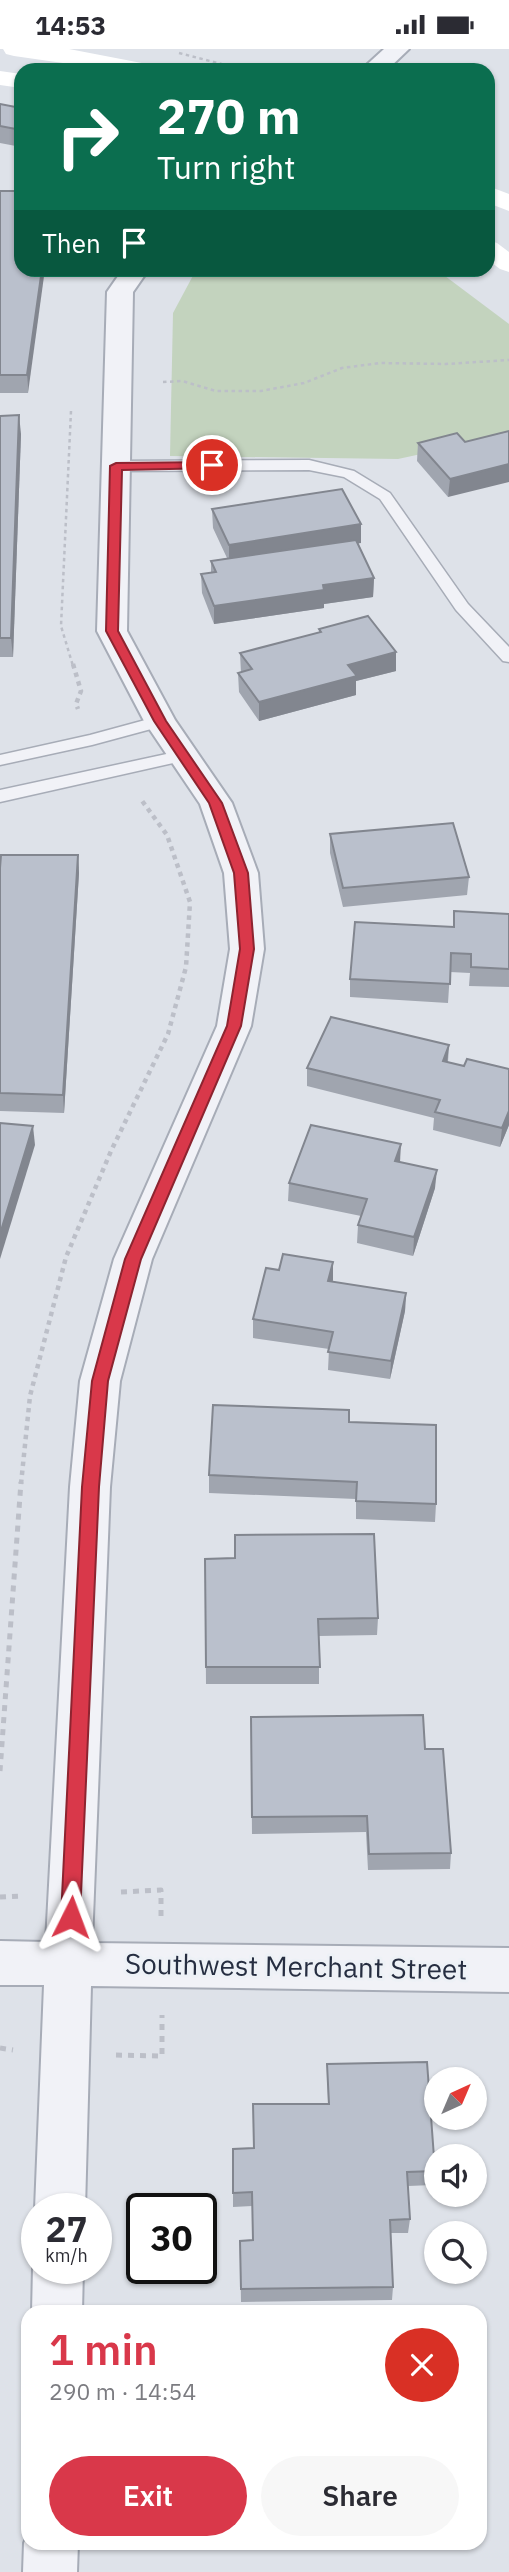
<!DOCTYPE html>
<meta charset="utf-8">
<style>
:root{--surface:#fff;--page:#f7f7f7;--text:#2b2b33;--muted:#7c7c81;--accent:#d9384a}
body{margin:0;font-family:"IBM Plex Sans",sans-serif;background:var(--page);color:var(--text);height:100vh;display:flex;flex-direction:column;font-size:26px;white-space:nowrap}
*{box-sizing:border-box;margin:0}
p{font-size:23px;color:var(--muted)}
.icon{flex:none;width:38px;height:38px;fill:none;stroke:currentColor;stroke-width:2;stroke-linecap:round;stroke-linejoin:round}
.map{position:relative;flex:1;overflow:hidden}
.panel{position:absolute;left:21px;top:2256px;width:466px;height:245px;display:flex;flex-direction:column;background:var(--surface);border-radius:21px;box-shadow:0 2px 5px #0004}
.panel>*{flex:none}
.hud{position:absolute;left:14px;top:14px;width:481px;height:214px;border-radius:21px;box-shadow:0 2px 5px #0004;background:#0b6e4f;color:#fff;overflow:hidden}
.needle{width:46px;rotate:44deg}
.buttons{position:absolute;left:424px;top:2018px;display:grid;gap:14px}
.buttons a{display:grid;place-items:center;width:63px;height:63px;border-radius:50%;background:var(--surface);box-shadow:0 2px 5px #0004;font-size:35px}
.speed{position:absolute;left:21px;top:2144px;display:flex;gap:14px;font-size:35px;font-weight:700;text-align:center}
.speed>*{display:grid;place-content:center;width:91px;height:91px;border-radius:50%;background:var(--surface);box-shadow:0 2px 5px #0004;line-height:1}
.speed small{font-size:18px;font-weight:400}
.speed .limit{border:4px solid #111;border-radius:10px;background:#fff;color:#111}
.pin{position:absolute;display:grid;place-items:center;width:60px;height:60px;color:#fff;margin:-30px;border:4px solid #fff;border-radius:50%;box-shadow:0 2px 7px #0007}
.me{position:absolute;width:77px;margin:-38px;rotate:3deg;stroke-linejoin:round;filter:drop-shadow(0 0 5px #0008)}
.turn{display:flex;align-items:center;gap:24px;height:147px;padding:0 28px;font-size:32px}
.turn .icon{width:91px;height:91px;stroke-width:2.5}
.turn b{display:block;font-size:49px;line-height:60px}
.then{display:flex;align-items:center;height:66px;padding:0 28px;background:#0003;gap:14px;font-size:26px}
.round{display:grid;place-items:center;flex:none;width:74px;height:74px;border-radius:37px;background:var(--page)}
.head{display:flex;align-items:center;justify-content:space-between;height:119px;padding:0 28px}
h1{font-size:42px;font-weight:600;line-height:52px;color:var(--accent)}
.action{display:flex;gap:14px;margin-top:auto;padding:14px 28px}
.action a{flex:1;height:80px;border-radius:42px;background:var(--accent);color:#fff;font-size:28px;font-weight:600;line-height:80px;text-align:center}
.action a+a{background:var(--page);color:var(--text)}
.status{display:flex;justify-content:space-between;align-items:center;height:49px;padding:0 35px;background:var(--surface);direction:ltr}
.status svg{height:19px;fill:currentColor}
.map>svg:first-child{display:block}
</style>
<div class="status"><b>14:53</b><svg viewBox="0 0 49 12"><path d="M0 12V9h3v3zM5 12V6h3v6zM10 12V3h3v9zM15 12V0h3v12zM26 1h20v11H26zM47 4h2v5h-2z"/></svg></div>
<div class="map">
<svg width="509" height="2523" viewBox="0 0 509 2523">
<rect width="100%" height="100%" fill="#dee2e9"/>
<path fill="#c3d3be" d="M196,221h241l72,54v111l-111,24 -228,-3 3,-143z"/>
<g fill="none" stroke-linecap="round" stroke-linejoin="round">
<defs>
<g id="service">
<path d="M309,411l45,11 36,22 78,111 41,43v15l-6,-1 -47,-51 -76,-111 -36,-22 -35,-7 -193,1 -8,-5 8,-5z"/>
<path d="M160,667l9,5 -3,4 -74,20 -92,20v-10l90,-20z"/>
<path d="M185,701l9,5 -3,4 -191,43v-12z"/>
</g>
<g id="minor">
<path d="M384,0h25l-22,21h-26z"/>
<path d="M123,220h26l-16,23 -6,339 48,89 57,83 26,70 6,76 -13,77 -99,233 -32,122 -10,106 -18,456 417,5v44l-418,-6 -6,223h-48v4l-2,-4 9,-224h-44v-44l46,1 24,-455 10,-106 34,-122 103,-233 13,-77 -6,-76 -24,-69 -56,-83 -47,-90 10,-339z"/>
<path d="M37,2210v9h46l-1,44h-50l1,-44z"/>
<path d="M28,2485v9h50l-1,29h-54l1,-29z"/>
</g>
</defs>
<use href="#service" stroke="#a7acb7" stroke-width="3"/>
<use href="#minor" stroke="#a7acb7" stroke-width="4"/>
<g stroke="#bcbfc8" stroke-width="2.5" stroke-dasharray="3.5 3.5" stroke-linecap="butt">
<path d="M179,4l66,17"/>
<path d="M163,333l19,-1 34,10h45l43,-8 38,-15 38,-5 66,1 63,-4"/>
<path d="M71,362l-10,215 12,40"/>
</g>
<g stroke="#bcbfc8" stroke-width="4.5" stroke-dasharray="4.5 4.5" stroke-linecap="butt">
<path d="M73,615l8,27 -5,13 2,5"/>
<path d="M21,1435l9,-88 36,-139 45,-106 57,-117 18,-67 4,-65 -23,-67 -27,-37"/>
</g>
<g stroke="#bcbfc8" stroke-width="5" stroke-dasharray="6 6" stroke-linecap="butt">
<path d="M0,1722l21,-289"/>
<path d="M121,1843l40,-2v26"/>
<path d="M0,1848l22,-1"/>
<path d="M0,1999l13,2"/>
<path d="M116,2006l46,1v-41"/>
</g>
<use href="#service" fill="#f1f2f7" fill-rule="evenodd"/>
<use href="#minor" fill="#f1f2f7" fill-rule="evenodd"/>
<g fill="#fff" fill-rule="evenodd">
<path d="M3,0h66l83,16 4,5h-44l-98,-14 -8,-2z"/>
<path d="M0,22l21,3v14l-21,-3z"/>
<path d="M488,137l21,8v17l-21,-8z"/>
<path d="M488,191l9,3 12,9v20l-9,-3 -12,-9z"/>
</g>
</g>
<g fill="#a0a5af">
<path d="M0,55l21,4v39l-21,-4z"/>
<path d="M0,142h21l7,202h-28z"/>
<path d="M0,367l21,18 -8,223h-13z"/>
<path d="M465,393l-17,55 -31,-36 1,-18z"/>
<path d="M212,460l149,34h-3l16,35 -1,19 -49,7v4l-110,16 -12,-31 -1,-19 10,-1v-12l16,-3 -14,-30z"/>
<path d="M319,580l77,42 -40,10v14l-97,26 -20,-29 -1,-19h3l-1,-20 79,-20z"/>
<path d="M330,785l139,43 -2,18 -124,12 -13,-54z"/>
<path d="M78,806l1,18 -15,240 -64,-2v-243z"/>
<path d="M454,862l55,3v73l-40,-1 1,-13 -20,-1 -2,31 -98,-6v-18l103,-52z"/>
<path d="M449,996l-1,17 16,4 45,3v56l-9,22 -67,-17 1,-12 -127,-32v-18z"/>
<path d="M400,1113l35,26 -22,68 -56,-13 1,-18 3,-9 -73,-15 1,-18z"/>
<path d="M333,1213l-1,20 74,11 -1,18 -15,68 -62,-9 1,-21 -76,-11v-19l26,-49z"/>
<path d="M349,1373l87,82 -1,18 -79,-3v-20l-147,-6v-18z"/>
<path d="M205,1510l173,59 -1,17 -58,1v48h-113z"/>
<path d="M251,1668l174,32 26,104 -1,16 -82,1 -2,-38 -114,2z"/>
<path d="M327,2015l108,107 -2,14 -25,1 2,33 -2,14h-18l3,54 -1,13 -151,2 -1,-61 13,-1 -1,-34 -19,1v-58l21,-1 74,-44z"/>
</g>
<g fill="#82868f">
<path d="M42,220h3l-17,124 -1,-18z"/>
<path d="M19,366l2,19 -8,223 -2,-19z"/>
<path d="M509,415v18l-61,15 2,-18z"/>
<path d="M361,475v19l-132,21v-19z"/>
<path d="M374,529l-1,19 -49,7v4l-110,16v-18l109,-21z"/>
<path d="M396,603v19l-40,10v14l-97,26v-19l89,-37z"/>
<path d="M78,806l1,18 -15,240 -1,-18z"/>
<path d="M449,996l-2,19 -4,-3z"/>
<path d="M509,1062v14l-9,22 2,-19z"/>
<path d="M33,1077l2,19 -35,114v-25z"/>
<path d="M401,1095l-1,18 -5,-1z"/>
<path d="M437,1121l-2,18 -22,68 1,-19z"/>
<path d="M333,1213v18l-5,19v-18z"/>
<path d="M406,1244l-1,18 -15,68 1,-18z"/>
</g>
<g fill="#bac0cc" stroke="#82868f" stroke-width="2">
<path d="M0,55l21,4v22l-21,-4z"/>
<path d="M0,142h21v78h21l-15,106h-27z"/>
<path d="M19,366l-8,223h-11v-222z"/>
<path d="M509,382v33l-59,15 -32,-36 39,-10 8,9z"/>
<path d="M342,440l19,35 -132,21 -17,-36z"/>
<path d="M356,491l18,38 -51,7 1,5 -110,16 -13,-32 15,-2 -5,-11z"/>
<path d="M368,567l28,36 -48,13 9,11 -98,26 -21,-29 14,-4 -12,-16 81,-21 -2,-3z"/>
<path d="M453,774l16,54 -126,11 -13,-54z"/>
<path d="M1,806h77l-15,240 -63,-2v-225z"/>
<path d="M454,862l55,3v55l-38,-2v-13l-20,-1 -1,31 -100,-5 5,-57 99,5z"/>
<path d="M331,968l118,28 -6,16 21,5 3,-7 42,10v42l-7,17 -67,-16 5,-12 -133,-32z"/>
<path d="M0,1074l33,3 -33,108z"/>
<path d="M311,1076l90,19 -6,17 42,9 -23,67 -56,-12 9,-26 -78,-16z"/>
<path d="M283,1205l50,8 -5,19 78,12 -15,68 -63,-9 5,-20 -80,-13 13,-51 13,2z"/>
<path d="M213,1356l136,5v12l87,3v79l-80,-3 1,-19 -148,-7z"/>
<path d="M374,1485l4,84 -60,1 2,48h-114l-1,-108 30,-1v-23z"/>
<path d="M423,1666l2,34h18l8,104 -82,1 -2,-38 -115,1 -1,-100z"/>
<path d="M427,2013l8,109 -28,1 3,47 -20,1 3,67 -152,2 -1,-48 13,-1 -1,-48 -19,1v-44l21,-1 -1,-44h76l-2,-40z"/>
</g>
<path fill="#d9384a" stroke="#8d2430" stroke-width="2" d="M212,413l6,3 -2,3 -94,2 -4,161 48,90 56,82 26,70 6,76 -13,77 -100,233 -33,122 -9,106 -19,430 -3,6 -6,2 -7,-2 -3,-6 21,-430 10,-106 33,-122 102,-233 13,-77 -6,-76 -25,-70 -55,-82 -48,-90 4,-165 6,-3z"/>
<g text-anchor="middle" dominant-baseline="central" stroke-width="6" stroke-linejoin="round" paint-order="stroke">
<g font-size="28" fill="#262e41" stroke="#edf1f6">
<text transform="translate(296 1917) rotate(1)">Southwest Merchant Street</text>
</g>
</g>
</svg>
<div class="buttons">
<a><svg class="needle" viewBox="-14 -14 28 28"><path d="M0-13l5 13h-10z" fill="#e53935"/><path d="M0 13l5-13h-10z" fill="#7c7c81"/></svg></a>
<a><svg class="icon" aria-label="sound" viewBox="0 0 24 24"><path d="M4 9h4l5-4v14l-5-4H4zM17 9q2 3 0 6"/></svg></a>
<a><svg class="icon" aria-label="search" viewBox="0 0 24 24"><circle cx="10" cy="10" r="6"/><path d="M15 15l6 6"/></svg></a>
</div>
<div class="speed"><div>27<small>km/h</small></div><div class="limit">30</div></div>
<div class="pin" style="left:212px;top:416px;background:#d93025"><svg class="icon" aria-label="arrive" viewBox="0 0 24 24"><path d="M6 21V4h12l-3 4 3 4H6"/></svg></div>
<svg class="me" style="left:71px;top:1868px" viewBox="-20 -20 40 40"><path d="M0-17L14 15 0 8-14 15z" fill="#d9384a" stroke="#fff" stroke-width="4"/></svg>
<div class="hud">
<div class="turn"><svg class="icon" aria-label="right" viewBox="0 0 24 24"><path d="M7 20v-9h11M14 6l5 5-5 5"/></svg><div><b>270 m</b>Turn right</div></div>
<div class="then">Then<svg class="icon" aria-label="arrive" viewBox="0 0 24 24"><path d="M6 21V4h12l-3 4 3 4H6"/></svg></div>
</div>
<section class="panel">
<div class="head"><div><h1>1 min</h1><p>290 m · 14:54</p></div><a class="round" style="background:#d93025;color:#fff"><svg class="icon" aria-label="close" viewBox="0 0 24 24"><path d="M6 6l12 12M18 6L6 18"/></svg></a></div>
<div class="action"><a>Exit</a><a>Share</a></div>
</section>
</div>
